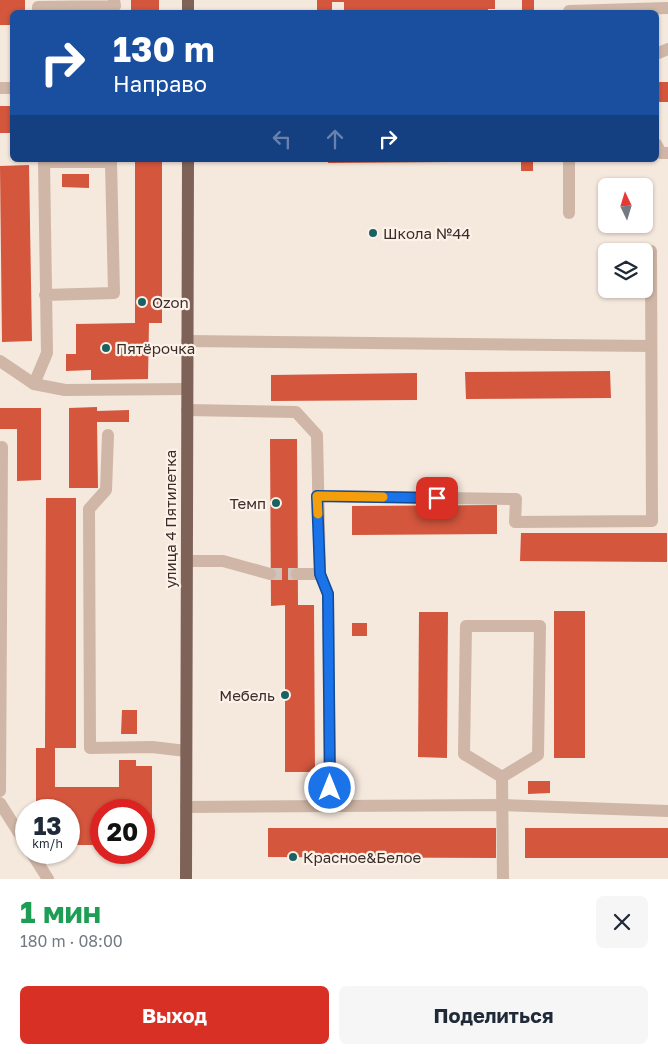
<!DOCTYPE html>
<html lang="ru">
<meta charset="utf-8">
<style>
:root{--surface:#fff;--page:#f6f6f7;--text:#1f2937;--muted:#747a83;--accent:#d93025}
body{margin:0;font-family:"Golos Text",sans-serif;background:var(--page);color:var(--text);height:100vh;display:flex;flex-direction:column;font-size:19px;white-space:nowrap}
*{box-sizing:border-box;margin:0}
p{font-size:16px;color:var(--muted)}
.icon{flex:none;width:28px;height:28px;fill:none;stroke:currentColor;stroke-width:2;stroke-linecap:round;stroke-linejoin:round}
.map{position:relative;height:879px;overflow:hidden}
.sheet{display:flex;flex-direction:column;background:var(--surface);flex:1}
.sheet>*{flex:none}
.banner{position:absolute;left:10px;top:10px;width:649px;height:152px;border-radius:8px;box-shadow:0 1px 4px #0004;background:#1a4fa0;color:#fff;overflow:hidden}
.needle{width:32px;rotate:356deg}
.controls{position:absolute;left:598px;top:178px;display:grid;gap:10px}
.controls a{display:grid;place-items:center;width:55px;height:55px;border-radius:8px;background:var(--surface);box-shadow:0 1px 4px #0004;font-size:25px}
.speed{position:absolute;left:15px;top:799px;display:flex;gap:10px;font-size:25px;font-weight:700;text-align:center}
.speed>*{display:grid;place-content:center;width:65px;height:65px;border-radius:50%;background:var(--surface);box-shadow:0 1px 4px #0004;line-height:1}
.speed small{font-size:12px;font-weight:400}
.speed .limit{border:8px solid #d22;background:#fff;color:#111}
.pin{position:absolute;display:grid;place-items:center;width:42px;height:42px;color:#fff;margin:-21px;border-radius:10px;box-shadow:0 2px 8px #0006}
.me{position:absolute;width:55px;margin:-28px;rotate:0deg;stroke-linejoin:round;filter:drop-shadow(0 0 4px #0008)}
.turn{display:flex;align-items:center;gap:18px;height:105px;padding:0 20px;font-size:22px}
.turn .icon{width:65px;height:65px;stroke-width:2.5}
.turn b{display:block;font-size:35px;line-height:42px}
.lanes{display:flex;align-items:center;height:48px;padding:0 20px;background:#0003;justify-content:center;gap:25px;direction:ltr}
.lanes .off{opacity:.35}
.round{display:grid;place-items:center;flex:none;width:52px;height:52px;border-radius:8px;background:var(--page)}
.headline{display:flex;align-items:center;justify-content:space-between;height:85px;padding:0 20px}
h1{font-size:30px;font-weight:700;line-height:38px;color:#1e9e55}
.action{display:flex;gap:10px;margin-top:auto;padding:10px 20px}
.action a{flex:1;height:58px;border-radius:8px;background:var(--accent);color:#fff;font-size:20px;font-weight:700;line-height:58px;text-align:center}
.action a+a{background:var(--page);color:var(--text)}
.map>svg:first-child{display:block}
</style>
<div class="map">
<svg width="668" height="879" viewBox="0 0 668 879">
<rect width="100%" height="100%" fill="#f5e8dd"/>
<g fill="#d3563d">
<path d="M0,0h25v12h-13v13h-12z"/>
<rect x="131" y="0" width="28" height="12"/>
<path d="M317,0h178v9h-7v3h-144v-10h-12v10h-15z"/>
<rect x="522" y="0" width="12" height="12"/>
<rect x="656" y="82" width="12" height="20"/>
<rect x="0" y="106" width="12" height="27"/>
<path d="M135,160h27v163h-13l-1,56 -57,1v-10l-25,1v-17h10v-30l59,-1z"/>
<path d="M328,160h121v2l-121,1z"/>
<rect x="521" y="160" width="12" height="11"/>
<path d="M29,165l3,176 -30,1 -2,-176z"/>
<path d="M62,174h27v14l-27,-1z"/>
<path d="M610,371l1,27 -145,1 -1,-27z"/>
<path d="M417,373v27l-146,1v-26z"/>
<path d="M97,407v4l32,-1v12h-32l1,66h-29v-80z"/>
<path d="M0,408h41v72l-24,1v-52h-17z"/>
<path d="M270,439h27l1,166h16l1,167h-30v-167l-14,1z"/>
<path d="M46,498h30v250h-21v39h64v-27h17v6h16v60l-8,-1v-15h-43v35h-32v-35h-19v-8h-14v-54h9z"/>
<path d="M497,505v29l-145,1v-29z"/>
<path d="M521,533h146v29l-147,-1z"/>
<rect x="554" y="611" width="31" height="147"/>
<path d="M419,612h29l-1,146 -29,-1z"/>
<rect x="352" y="623" width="15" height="13"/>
<path d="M122,710h15v24h-16z"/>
<path d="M528,781h22v12l-22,1z"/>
<path d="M268,828h228v30l-228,-1z"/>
<rect x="525" y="828" width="143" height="30"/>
</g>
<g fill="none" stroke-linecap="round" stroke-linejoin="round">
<path stroke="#d0c3b9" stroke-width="12" stroke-dasharray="12 6" stroke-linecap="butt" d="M270,574h27"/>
<g stroke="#cfb6a7" stroke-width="12">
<path d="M569,11l99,-3"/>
<path d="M38,12v-5l77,-1 -1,-6"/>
<path d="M656,54l12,-5"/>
<path d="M0,88h12"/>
<path d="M656,144l5,9h7"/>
<path d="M569,213v-53"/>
<path d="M187,341l464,5"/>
<path d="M0,361l34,23 31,6 122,-1"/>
<path d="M34,384l13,-31 -3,-191h67l3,131 -69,2"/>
<path d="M187,410l109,2 21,23 3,139 8,20 2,213"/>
<path d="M108,435l-2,55 -17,19 1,239 62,-1 34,4"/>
<path d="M317,496l199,3 -1,23 137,-1 -1,-270"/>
<path d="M187,561h36l47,13"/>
<path d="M297,574h23"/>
<path d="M466,626h74l-2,129 -36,22 -38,-23z"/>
<path d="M502,777l1,102"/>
<path d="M0,791l2,-344"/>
<path d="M0,803l26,41"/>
<path d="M186,807l317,-2 165,6"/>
<path d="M31,852l17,27"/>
</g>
<g stroke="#7e6258" stroke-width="12">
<path d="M188,12v-12"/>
<path d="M186,879l2,-719"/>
</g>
</g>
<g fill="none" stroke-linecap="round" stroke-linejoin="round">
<defs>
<path id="route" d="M330,788l-2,-194 -8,-20 -3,-78 120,2"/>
</defs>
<use href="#route" stroke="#114b97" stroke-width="12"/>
<use href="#route" stroke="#1a73e8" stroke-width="9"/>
<path stroke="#f59e0b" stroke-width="9" d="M318,514l-1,-18 66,1"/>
</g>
<g fill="#196261" stroke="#fcf2ea" stroke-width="2">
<circle cx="373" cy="233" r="5"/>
<circle cx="142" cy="302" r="5"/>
<circle cx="106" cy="348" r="5"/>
<circle cx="276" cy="503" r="5"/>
<circle cx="285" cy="695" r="5"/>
<circle cx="293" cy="857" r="5"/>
</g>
<g text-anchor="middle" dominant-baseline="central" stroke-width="4.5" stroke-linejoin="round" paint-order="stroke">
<g font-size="15" fill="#3b2d28" stroke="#fcf2ea" text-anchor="start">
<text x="383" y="233">Школа №44</text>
<text x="152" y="302">Ozon</text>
<text x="116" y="348">Пятёрочка</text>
<text x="266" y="503" text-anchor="end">Темп</text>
<text x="275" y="695" text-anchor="end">Мебель</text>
<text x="303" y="857">Красное&amp;Белое</text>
</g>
<g font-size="15" fill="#3b2d28" stroke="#fcf2ea">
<text transform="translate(170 519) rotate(-90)">улица 4 Пятилетка</text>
</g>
</g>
</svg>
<div class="controls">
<a><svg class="needle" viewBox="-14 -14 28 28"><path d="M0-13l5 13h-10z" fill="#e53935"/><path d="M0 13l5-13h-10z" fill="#747a83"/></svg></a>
<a><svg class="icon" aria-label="layers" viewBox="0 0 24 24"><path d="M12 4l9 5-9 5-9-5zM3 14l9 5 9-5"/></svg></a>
</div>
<div class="speed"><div>13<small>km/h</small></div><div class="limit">20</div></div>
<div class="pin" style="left:437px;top:498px;background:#d93025"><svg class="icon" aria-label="arrive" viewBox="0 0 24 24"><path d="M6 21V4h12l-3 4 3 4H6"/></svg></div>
<svg class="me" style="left:330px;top:788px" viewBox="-20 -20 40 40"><circle r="17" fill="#1a73e8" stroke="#fff" stroke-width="3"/><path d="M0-11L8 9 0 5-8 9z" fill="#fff"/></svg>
<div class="banner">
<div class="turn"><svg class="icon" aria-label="right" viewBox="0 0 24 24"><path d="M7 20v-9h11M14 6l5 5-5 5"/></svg><div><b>130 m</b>Направо</div></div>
<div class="lanes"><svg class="icon off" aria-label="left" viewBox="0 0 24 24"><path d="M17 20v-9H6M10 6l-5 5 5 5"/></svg><svg class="icon off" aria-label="ahead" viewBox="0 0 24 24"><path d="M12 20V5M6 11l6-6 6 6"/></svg><svg class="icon" aria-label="right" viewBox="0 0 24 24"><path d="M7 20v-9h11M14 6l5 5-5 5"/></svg></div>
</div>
</div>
<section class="sheet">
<div class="headline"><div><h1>1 мин</h1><p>180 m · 08:00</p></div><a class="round"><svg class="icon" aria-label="close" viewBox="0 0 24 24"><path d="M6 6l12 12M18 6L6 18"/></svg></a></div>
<div class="action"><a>Выход</a><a>Поделиться</a></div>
</section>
